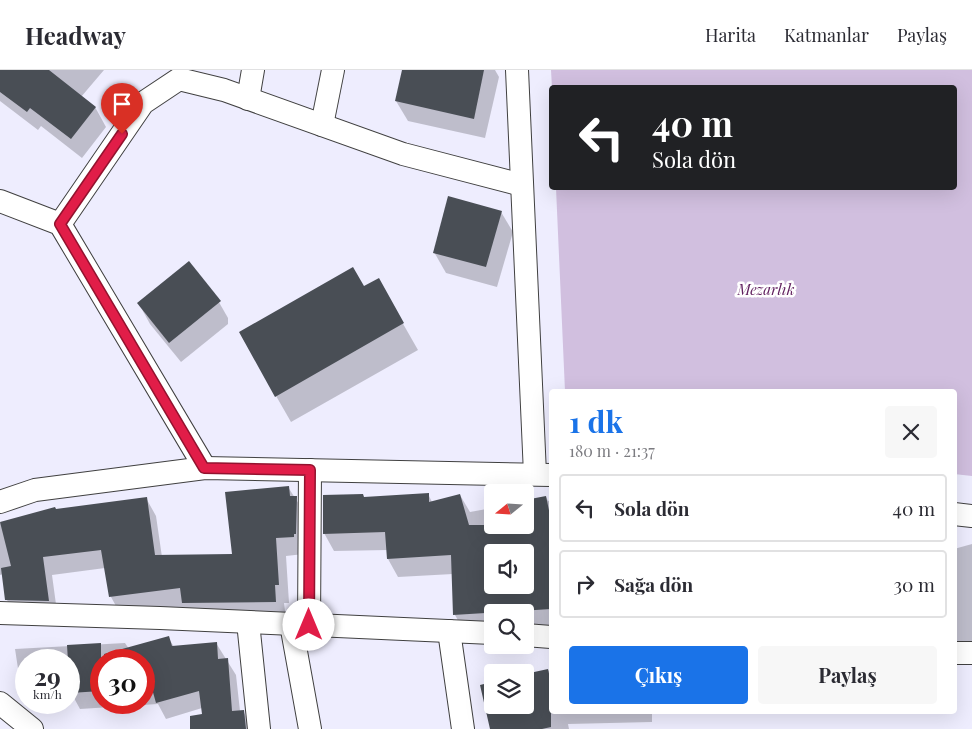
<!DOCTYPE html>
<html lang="tr">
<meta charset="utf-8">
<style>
:root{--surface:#fff;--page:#f7f7f7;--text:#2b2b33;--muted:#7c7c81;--line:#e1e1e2;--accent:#1a73e8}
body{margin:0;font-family:"Playfair Display",serif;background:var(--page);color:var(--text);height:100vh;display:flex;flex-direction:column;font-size:19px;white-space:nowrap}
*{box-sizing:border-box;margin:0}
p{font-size:16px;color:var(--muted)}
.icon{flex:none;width:28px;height:28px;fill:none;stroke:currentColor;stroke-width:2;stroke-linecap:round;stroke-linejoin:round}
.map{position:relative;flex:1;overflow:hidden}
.side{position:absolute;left:549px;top:319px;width:408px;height:325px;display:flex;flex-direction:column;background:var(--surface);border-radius:5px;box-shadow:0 5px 20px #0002}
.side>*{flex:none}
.guide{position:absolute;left:549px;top:15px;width:408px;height:105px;border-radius:5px;box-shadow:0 5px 20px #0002;background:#202124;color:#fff;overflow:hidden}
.needle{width:32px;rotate:252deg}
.fabs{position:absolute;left:484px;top:414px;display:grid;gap:10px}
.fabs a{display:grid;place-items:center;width:50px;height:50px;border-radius:5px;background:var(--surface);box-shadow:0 5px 20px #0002;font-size:25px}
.speed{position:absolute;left:15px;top:579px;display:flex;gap:10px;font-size:25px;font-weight:700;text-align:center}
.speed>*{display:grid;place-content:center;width:65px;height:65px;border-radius:50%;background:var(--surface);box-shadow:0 5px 20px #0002;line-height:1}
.speed small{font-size:12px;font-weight:400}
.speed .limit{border:8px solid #d22;background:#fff;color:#111}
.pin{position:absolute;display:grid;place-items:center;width:42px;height:42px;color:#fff;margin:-51px -21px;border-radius:50% 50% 50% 0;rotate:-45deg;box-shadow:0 0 5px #0007}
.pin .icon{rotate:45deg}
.me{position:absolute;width:55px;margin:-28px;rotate:0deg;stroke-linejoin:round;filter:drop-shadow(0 0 4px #0008)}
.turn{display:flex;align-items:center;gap:18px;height:105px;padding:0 20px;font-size:22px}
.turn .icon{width:65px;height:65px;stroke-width:2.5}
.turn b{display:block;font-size:35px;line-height:42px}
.round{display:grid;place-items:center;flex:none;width:52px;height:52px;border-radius:5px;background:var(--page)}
.headline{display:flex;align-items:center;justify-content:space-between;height:85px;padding:0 20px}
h1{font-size:30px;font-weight:700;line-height:38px;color:var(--accent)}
.primary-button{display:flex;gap:10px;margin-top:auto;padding:10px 20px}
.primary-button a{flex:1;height:58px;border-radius:5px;background:var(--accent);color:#fff;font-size:20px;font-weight:700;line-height:58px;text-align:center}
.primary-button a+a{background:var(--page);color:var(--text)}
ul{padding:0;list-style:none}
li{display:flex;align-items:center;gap:15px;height:68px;margin:0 10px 8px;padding:0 10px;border:2px solid var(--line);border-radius:5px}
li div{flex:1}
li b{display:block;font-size:19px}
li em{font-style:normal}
header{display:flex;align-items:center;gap:30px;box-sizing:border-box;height:70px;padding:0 25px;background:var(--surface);border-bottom:1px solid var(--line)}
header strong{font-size:24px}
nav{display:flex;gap:28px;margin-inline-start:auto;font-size:18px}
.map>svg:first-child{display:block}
</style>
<header>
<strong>Headway</strong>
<nav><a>Harita</a><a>Katmanlar</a><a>Paylaş</a></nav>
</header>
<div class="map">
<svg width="972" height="659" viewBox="0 0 972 659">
<rect width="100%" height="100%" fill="#eeedfe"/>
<path fill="#d1bfdf" d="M551,0h421v406l-18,-2v-83h-389l-9,-203h398v-100h-402z"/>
<g fill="#0003" fill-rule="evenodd">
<path d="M0,0h104l-23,27 14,10 11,20 -24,31 -41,-32 -3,4 -38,-29z"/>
<path d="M403,0h92l4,7 -14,61 -77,-17 -12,-20z"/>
<path d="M501,142l12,20 -16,55 -51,-14 -12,-21z"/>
<path d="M378,210l40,70 -127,72 -51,-89 124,-45z"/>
<path d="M216,227l12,21v6l-47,38 -31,-38 -11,-20z"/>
<path d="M288,417l18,28 -2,39 -18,2 3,47h-5l2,16 -92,2 -8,-14 -65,8 -10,-18 -6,-29 -53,7 6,44 -41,-1 -10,-18 -4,-26 -3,1v-52l55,-15 1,2 90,-12 10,18 6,41 71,-2z"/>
<path d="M428,424l4,8 28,-7 10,17 22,-4v17h33v-24l21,-4 2,4 3,-1v127l-26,2v-17h-33v19l-27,2 -10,-18 -2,-41 -55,3 -10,-18v-9l-54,1 -10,-18 41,-35zM492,482h33v33h-33z"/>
<path d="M972,474v116l-18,-9v-102z"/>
<path d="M168,567l6,10 42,-4 20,32 4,36h3l10,18h-48l-3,-21 -36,11 -8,-15 -78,5 -6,-11 -5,1v-39h-43v38l-5,-10 -6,-39 110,-6 4,6zM101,590h43v42h-43z"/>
<path d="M551,600v41h101v11l-84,2 1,5h-77l-10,-43 10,-3v22h33v-29z"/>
</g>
<g fill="#494e55" fill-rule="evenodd">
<path d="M0,0h49l47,37 -25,32 -41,-31 -3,4 -27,-20z"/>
<path d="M402,0h82l-10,49 -79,-18z"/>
<path d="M448,126l54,15 -16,56 -53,-14z"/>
<path d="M189,191l32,40 -52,42 -32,-40z"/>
<path d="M353,197l11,19 15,-8 25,45 -129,74 -36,-65z"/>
<path d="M289,416l1,10h7l-1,38h-2v3l-18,1 3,47h-4l1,17 -94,1 -2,-15 -71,9 -8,-47 -58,7 6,44 -44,-1 -4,-32 10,-2 -11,-44 55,-15 1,2 91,-12 8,58 77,-1 -7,-62z"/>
<path d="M429,423v9l31,-8 9,31h56v-25l21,-4 5,24v89l-98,6 -2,-60 -64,4 -2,-27 -62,2v-39l40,-1 1,3zM492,482h33v33h-33z"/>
<path d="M169,566l3,10 45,-4 1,17 10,-1 4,53 12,-1 2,19h-56v-13l12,-2 -3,-23 -43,12 -12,-43h-39l-1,-6z"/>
<path d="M101,573v48l-31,2 -3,-48z"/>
<path d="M548,599l3,14v44l-9,2h-52l-10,-44 12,-3v23h33v-31z"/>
</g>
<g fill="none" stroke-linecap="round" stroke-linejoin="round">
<defs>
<g id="street">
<path d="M517,0l18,404"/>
<path d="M248,29l5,-29"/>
<path d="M322,55l11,-55"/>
<path d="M0,131l60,23 145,244"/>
<path d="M60,154l83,-121 36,-24 45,11 179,64 119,31"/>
<path d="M0,432l35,-12 170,-22 346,7"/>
<path d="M954,444l18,2"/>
<path d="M0,543l160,5 332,15"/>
<path d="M248,552l11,107"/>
<path d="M291,554l19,105"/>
<path d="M309,555l1,-155"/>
<path d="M449,561l14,98"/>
<path d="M525,565l26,2"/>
<path d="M954,583h18"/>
<path d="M0,633l32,26"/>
</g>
</defs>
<use href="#street" stroke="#404040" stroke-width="24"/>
<use href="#street" stroke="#fff" stroke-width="22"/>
</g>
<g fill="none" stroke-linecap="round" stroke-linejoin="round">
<defs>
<path id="route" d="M122,64l-62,90 144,244 106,2 -1,155"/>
</defs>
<use href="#route" stroke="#92132f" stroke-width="12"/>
<use href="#route" stroke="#e11d48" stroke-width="9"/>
</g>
<g text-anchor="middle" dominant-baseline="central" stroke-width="5" stroke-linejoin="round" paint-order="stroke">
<g font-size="15" font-style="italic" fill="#61205f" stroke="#fff">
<text x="766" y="219">Mezarlık</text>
</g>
</g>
</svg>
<div class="fabs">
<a><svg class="needle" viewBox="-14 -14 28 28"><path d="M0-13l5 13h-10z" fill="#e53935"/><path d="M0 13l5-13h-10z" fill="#7c7c81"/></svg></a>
<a><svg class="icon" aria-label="sound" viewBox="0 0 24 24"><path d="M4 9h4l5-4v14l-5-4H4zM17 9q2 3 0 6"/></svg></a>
<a><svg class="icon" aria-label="search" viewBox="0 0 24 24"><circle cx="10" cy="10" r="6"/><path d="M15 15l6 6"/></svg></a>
<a><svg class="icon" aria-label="layers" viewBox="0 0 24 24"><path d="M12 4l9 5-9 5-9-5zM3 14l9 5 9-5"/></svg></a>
</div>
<div class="speed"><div>29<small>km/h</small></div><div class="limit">30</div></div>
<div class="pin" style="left:122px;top:64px;background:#d93025"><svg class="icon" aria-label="arrive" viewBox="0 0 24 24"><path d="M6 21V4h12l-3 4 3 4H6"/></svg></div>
<svg class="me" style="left:309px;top:555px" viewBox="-20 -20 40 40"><circle r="19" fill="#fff"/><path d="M0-13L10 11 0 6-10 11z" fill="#e11d48"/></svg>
<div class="guide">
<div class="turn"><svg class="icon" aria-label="left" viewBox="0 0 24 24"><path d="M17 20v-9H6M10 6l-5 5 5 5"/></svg><div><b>40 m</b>Sola dön</div></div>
</div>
<section class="side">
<div class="headline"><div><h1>1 dk</h1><p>180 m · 21:37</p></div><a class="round"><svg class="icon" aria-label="close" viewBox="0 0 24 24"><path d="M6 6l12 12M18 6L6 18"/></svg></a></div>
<ul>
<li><svg class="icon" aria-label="left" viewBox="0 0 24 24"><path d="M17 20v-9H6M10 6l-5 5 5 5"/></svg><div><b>Sola dön</b></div><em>40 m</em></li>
<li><svg class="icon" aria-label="right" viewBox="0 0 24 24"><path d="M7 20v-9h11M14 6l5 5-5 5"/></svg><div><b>Sağa dön</b></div><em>30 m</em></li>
</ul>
<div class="primary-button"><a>Çıkış</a><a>Paylaş</a></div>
</section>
</div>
